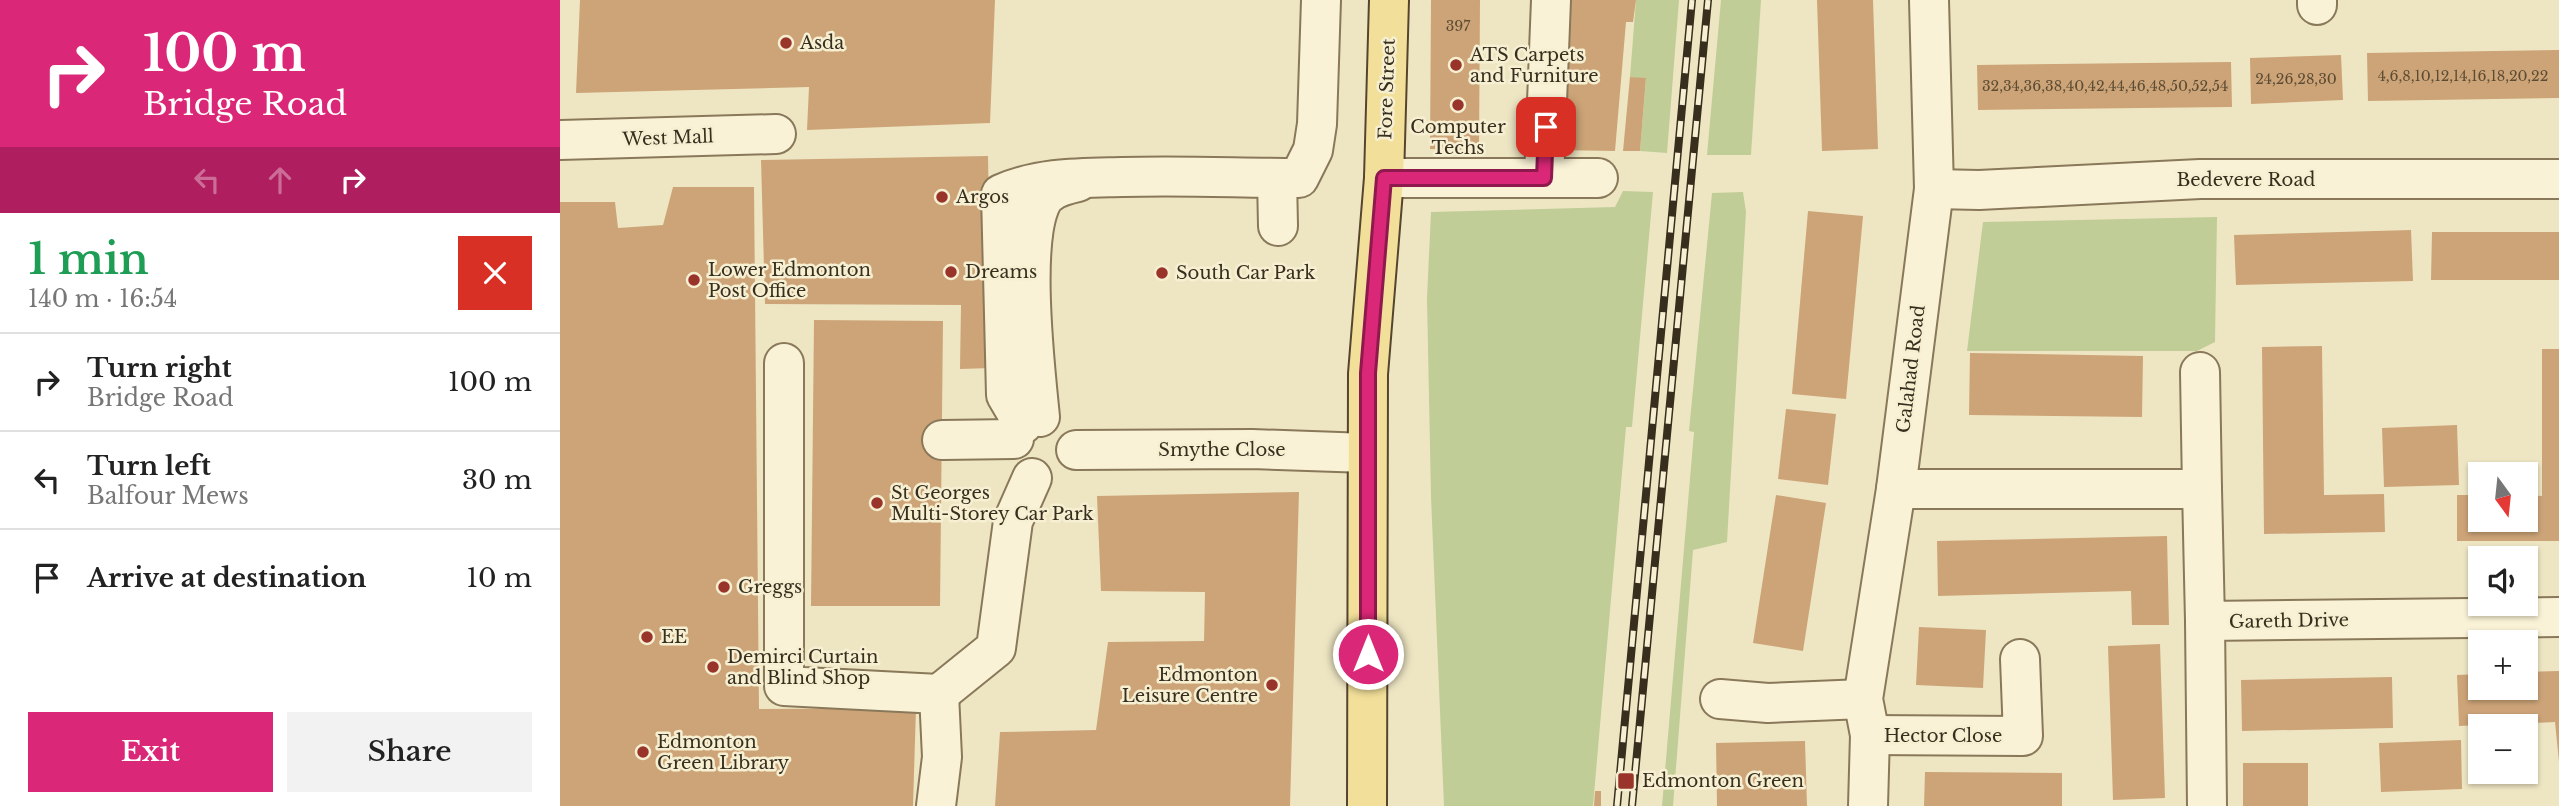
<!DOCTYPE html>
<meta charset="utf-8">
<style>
:root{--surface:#fff;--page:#f2f2f2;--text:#222;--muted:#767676;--line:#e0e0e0;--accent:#db2777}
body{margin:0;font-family:"Libre Baskerville",serif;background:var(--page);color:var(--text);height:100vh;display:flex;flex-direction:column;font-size:26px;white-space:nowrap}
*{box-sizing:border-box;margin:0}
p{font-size:23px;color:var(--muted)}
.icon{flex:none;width:38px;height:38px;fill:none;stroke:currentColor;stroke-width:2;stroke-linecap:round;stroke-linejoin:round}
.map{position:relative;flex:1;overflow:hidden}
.panel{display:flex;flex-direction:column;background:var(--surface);width:560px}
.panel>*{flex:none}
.guide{background:#db2777;color:#fff;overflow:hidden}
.needle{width:46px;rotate:165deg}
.tools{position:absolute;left:1908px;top:462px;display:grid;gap:14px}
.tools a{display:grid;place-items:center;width:70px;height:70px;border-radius:0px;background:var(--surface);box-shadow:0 2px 5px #0004;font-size:35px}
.pin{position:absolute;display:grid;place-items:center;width:60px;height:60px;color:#fff;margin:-30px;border-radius:14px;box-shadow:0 4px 10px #0006}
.me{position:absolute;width:77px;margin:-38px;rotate:0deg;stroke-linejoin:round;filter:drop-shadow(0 0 5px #0008)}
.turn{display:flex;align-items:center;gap:24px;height:147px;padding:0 28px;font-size:32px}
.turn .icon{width:91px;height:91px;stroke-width:2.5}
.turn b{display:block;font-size:49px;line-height:60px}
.lanes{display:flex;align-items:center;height:66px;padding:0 28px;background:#0003;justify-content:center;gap:35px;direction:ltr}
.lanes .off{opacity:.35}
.round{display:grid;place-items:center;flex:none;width:74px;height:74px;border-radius:0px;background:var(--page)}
.head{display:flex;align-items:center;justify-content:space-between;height:119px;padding:0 28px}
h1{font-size:42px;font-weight:600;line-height:52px;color:#1e9e55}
.action{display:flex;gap:14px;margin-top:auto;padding:14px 28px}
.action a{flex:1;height:80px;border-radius:0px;background:var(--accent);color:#fff;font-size:28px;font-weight:600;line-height:80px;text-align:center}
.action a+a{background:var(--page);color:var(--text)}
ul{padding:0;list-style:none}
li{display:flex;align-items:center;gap:21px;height:98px;padding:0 28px;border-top:2px solid var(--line)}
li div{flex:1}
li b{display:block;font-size:26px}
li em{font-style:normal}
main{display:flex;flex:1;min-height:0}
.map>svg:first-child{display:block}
</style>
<main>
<section class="panel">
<div class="guide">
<div class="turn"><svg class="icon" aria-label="right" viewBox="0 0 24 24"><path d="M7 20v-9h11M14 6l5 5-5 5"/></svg><div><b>100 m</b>Bridge Road</div></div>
<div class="lanes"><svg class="icon off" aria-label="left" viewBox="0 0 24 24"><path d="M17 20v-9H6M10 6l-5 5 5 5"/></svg><svg class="icon off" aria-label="ahead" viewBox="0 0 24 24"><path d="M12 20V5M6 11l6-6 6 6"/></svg><svg class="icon" aria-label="right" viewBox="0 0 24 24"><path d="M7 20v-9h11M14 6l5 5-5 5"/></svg></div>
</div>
<div class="head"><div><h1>1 min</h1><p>140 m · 16:54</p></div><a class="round" style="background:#d93025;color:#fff"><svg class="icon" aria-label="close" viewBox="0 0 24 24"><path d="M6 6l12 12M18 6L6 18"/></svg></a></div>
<ul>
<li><svg class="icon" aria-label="right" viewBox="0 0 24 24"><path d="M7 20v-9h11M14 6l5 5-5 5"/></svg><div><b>Turn right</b><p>Bridge Road</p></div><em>100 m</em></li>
<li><svg class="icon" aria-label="left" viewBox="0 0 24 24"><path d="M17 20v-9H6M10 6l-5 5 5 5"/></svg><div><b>Turn left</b><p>Balfour Mews</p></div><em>30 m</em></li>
<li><svg class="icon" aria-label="arrive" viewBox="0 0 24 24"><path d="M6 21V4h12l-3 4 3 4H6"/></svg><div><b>Arrive at destination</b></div><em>10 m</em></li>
</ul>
<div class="action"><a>Exit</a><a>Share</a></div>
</section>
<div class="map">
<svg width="1999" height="806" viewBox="0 0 1999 806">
<rect width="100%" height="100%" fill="#eee6c3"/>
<g fill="#c1cd97">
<path d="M1076,0h43l-12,153 -27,-2 6,-72 -16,-2z"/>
<path d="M1161,0h40l-10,155h-44z"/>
<path d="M1063,191l30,1 -21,235h-6l-33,379h-149l-13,-309 -4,-199 4,-86 184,-5z"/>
<path d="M1183,192l3,20 -19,330 -34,8 -20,256h-11l32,-374 -5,-1 23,-238z"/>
<path d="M1657,217l-2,125 -18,9h-230l16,-129z"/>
</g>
<g fill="#cda478">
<path d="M20,0h415l-5,123 -183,7 2,-43 -233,6z"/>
<path d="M871,0h49l-1,150 -49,-1z"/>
<path d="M997,0h79l-3,22h-7l-11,129 -61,-1z"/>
<path d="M1257,0h56l5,149 -56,2z"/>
<path d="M1999,50v48l-191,3 -1,-48z"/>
<path d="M1781,55l2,45 -92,4 -1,-46z"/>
<path d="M1671,62l1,45 -254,3 -1,-45z"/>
<path d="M1070,77l16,1 -6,73h-17z"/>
<path d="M428,156l4,212 -32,1 1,-64 -196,-1 -4,-144z"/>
<path d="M113,187h81l5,522 157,-1 -3,98h-353v-604h55l3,26 45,-3z"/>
<path d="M1248,211l55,5 -17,183 -54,-5z"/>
<path d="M1851,230l2,51 -177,4 -2,-50z"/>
<path d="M1872,232h127v48h-128z"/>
<path d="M254,320l129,1 -3,285h-129z"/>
<path d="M1762,346l2,149 60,-1 1,38 -121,2 -2,-187z"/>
<path d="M1982,349h17v192h-102v-46h23v25h45v-25l17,1z"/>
<path d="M1410,353l173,3 -1,61 -173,-2z"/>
<path d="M1226,409l50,5 -8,71 -50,-6z"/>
<path d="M1897,425l2,60 -75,2 -2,-59z"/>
<path d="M739,492l-9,314h-295l5,-74 96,-2 12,-88 96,-1 1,-49 -104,-1 -4,-95z"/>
<path d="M1216,495l50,8 -23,148 -50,-8z"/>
<path d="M1607,536l2,89h-37l-1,-34 -193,5 -1,-55z"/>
<path d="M1359,627l67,3 -3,58 -67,-3z"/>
<path d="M1600,644l5,154 -52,2 -5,-154z"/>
<path d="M1999,671v91l-4,-40 -96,4 -2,-51 23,-1v14h45v-16z"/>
<path d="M1832,677l1,51 -151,3 -1,-51z"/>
<path d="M1901,740l1,49 -81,3 -2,-49z"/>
<path d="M1245,741l2,65h-90l-1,-63z"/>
<rect x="1683" y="763" width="65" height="43"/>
<path d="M1365,772l137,1v33h-138z"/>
<path d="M1035,791h6v15h-7z"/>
</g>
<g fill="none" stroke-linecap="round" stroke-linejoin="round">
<defs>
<g id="minor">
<path d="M1757,0v5"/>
<path d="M0,140l216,-6"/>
<path d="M717,178l1,48"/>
<path d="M824,178h214"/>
<path d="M984,178l7,-178"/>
<path d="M1374,189l45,1 221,-11h359"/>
<path d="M224,363v323l155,8 57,-46 17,-127 19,-43"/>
<path d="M1640,372l2,117"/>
<path d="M480,417c-4,-41 -23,-198 8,-223 7,-6 21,-10 30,-12"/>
<path d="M463,424l-17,-29 -5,-201c38,-17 79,-16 121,-17 59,-2 118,1 177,1l14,-28 4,-26 4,-124"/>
<path d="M382,440l72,-1"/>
<path d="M516,450l176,-1 115,4"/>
<path d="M1336,489h306l3,132 354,-4"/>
<path d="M1645,621l2,185"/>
<path d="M1160,699l48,4 95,-4"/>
<path d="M1310,735l153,1 -3,-77"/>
<path d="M376,806l6,-49 -3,-63"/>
<path d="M1308,806l2,-71 -7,-36 33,-210 38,-300 -5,-189"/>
</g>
<path id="major" d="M807,806l1,-432 16,-196 5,-178"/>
</defs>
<use href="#minor" stroke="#897859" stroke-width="42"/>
<use href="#major" stroke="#56452e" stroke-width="42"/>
<use href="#minor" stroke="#f9f2d6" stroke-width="38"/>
<use href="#major" stroke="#f2e09a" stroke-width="38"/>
<defs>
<g id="rail">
<path d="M1057,806l75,-806"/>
<path d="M1072,806l76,-806"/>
</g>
</defs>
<use href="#rail" stroke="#382e1e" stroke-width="8"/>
<use href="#rail" stroke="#f6efd2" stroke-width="5" stroke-dasharray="16" stroke-linecap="butt"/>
</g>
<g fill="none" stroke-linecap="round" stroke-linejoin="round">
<defs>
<path id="route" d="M808,654v-281l16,-195h160l2,-51"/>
</defs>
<use href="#route" stroke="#8e194d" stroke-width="18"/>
<use href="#route" stroke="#db2777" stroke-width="12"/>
</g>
<g fill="#983429" stroke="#f6efd2" stroke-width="2.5">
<circle cx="226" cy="43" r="7"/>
<circle cx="896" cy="65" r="7"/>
<circle cx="898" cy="105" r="7"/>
<circle cx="382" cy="197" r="7"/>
<circle cx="391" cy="272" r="7"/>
<circle cx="602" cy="273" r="7"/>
<circle cx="134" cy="280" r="7"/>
<circle cx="317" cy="503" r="7"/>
<circle cx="164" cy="587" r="7"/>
<circle cx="87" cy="637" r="7"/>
<circle cx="153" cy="667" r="7"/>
<circle cx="712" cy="685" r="7"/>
<circle cx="83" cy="752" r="7"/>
<rect x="1057" y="772" width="18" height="18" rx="3.5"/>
</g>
<g text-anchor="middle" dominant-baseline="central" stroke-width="5" stroke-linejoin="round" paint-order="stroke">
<g font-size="14" fill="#5d4c34">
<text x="898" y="26">397</text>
<text x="1903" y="76">4,6,8,10,12,14,16,18,20,22</text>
<text x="1736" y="79">24,26,28,30</text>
<text x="1545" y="86">32,34,36,38,40,42,44,46,48,50,52,54</text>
</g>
<g font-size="18" fill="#382e1e" stroke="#f6efd2" text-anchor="start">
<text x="240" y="43">Asda</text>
<text x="910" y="55">ATS Carpets<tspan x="910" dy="21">and Furniture</tspan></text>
<text x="898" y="127" text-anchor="middle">Computer<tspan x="898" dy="21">Techs</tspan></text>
<text x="396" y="197">Argos</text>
<text x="148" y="270">Lower Edmonton<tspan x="148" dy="21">Post Office</tspan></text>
<text x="405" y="272">Dreams</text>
<text x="616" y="273">South Car Park</text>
<text x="331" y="493">St Georges<tspan x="331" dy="21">Multi-Storey Car Park</tspan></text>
<text x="178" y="587">Greggs</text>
<text x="101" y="637">EE</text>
<text x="167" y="657">Demirci Curtain<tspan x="167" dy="21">and Blind Shop</tspan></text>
<text x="698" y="675" text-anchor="end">Edmonton<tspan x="698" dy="21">Leisure Centre</tspan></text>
<text x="97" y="742">Edmonton<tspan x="97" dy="21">Green Library</tspan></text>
<text x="1082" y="781">Edmonton Green</text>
</g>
<g font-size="18" fill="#382e1e" stroke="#f6efd2">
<text transform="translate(827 89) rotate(-88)">Fore Street</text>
<text transform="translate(108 138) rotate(-2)">West Mall</text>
<text x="1686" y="180">Bedevere Road</text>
<text transform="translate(1351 369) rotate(-83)">Galahad Road</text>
<text x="662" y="450">Smythe Close</text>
<text transform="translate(1729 621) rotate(-1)">Gareth Drive</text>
<text x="1383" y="736">Hector Close</text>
</g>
</g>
</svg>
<div class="tools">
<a><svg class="needle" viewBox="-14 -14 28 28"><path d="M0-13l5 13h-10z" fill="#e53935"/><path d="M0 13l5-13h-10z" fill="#767676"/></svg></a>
<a><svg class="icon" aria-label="sound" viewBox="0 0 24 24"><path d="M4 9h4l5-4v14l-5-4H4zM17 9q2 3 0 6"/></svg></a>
<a>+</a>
<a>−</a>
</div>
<div class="pin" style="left:986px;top:127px;background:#d93025"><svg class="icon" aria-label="arrive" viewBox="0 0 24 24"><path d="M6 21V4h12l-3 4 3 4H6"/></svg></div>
<svg class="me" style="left:808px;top:654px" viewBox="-20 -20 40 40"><circle r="17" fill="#db2777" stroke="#fff" stroke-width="3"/><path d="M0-11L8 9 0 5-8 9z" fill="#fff"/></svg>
</div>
</main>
